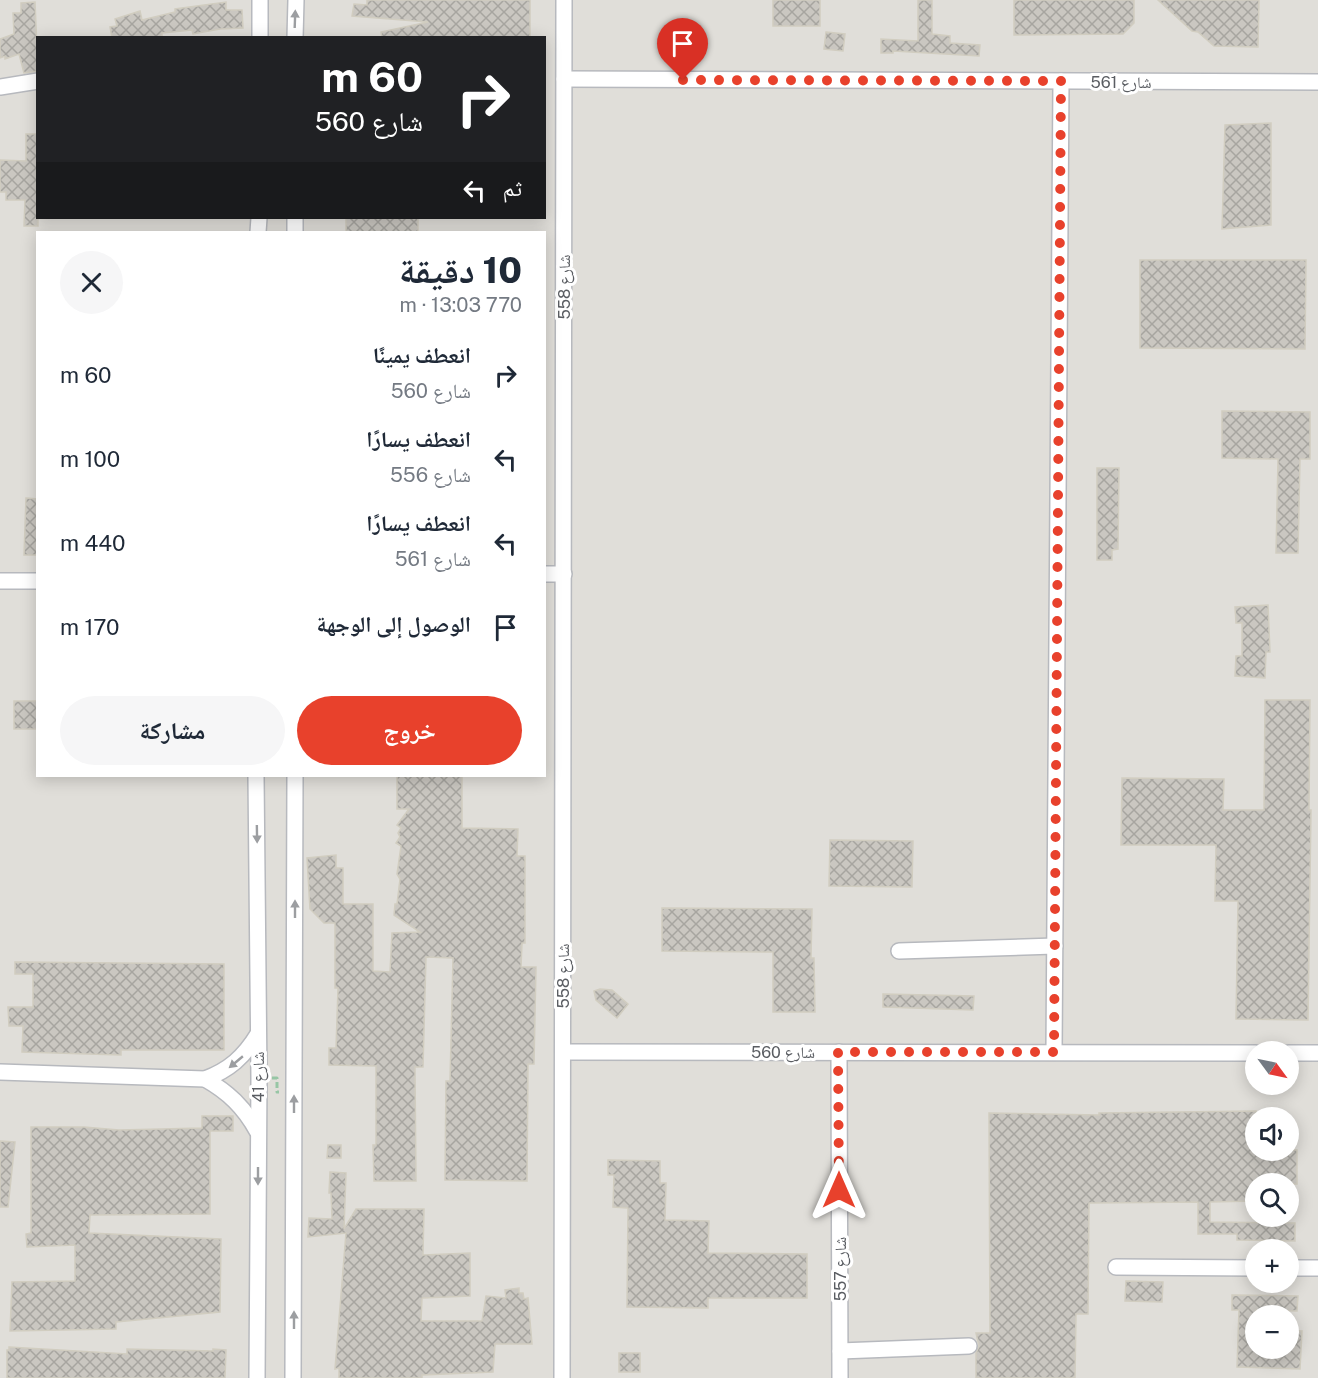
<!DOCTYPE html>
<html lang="ar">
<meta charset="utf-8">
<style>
:root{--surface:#fff;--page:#f6f6f7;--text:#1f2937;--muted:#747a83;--accent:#e8412c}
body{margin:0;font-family:"Public Sans","Noto Naskh Arabic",sans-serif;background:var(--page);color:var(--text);direction:rtl;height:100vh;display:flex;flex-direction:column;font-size:22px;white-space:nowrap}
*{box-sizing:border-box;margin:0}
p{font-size:20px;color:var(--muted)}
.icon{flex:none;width:33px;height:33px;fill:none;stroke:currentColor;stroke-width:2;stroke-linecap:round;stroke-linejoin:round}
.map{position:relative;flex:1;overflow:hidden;direction:ltr}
.side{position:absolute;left:36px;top:231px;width:510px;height:546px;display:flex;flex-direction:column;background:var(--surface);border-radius:0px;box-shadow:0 3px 15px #0003;direction:rtl}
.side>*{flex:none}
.hud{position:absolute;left:36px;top:36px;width:510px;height:183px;border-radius:0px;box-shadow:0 3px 15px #0003;direction:rtl;background:#202124;color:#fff;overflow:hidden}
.needle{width:39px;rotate:123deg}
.fabs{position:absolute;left:1245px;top:1041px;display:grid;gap:12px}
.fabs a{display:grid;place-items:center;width:54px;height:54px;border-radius:50%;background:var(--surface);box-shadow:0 3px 15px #0003;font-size:30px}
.pin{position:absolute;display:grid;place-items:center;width:51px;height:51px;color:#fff;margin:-62px -26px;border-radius:50% 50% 50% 0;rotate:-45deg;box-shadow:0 0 6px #0007}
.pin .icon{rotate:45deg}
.me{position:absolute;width:66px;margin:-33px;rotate:0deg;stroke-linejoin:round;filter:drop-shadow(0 0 4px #0008)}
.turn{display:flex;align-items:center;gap:21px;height:126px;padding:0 24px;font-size:27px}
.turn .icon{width:78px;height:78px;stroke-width:2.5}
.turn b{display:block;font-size:42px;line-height:51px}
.then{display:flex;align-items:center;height:57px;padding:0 24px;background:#0003;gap:12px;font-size:22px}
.round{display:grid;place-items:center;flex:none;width:63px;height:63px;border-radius:32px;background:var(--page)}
.overview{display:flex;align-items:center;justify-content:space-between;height:102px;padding:0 24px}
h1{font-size:36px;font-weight:800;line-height:45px}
.action{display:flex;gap:12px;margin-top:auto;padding:12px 24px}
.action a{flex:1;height:69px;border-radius:36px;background:var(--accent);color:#fff;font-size:24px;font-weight:800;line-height:69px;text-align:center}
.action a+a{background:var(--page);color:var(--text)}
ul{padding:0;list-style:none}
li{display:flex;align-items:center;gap:18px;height:84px;padding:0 24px}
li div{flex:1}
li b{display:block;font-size:22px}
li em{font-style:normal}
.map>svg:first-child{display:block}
</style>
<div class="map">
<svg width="1318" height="1378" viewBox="0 0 1318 1378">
<defs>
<pattern id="building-cross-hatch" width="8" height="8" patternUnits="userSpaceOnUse" patternTransform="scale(1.5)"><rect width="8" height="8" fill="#cac7c1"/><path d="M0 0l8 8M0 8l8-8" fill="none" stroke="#a7a5a0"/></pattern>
</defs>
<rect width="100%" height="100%" fill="#edebe1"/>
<path fill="#e0ded9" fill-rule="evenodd" d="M0,0h1318v1378h-1318zM38,38h506v180h-506zM38,232h506v544h-506zM1256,1052h32v32h-32zM1256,1118h32v32h-32zM1256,1184h32v32h-32zM1256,1250h32v32h-32zM1256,1316h32v32h-32z"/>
<g fill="url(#building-cross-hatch)" stroke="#d1cdc0" stroke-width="1.5">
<path d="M367,0h163v38h-148l-1,-6 47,-10 -76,-6 2,-12 13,1z"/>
<rect x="773" y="0" width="47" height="26"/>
<path d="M918,0h14v34l18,2v7l30,2 -1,11 -86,-5v2h-12v-14l37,2z"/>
<path d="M1014,0h120v23l-11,11 -109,1z"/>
<path d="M1158,0h101l-1,47 -44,-1 -16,-14 -6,-1z"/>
<path d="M35,2l3,69 -14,2 -5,-19 -14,5v-3l-5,2v-19l14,-5 -1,-21h8v-10z"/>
<path d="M226,2v8h16l1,18 -23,1 -27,5 -1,-4 -30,3v3l-6,2h-44l-2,-11 7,-1 -2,-7 25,-8 2,9 33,-8v-3z"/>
<path d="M826,32l19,2 -2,17 -19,-2z"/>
<path d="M1271,123v102l-49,4 3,-104z"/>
<path d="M26,134h12v92h-14l1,-26h-19v-8h-6v-32l26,1z"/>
<rect x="346" y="218" width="72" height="14"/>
<path d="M1140,260h166l-1,89 -165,-1z"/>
<path d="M1222,411l88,1v47h-10l-2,94h-22l2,-94 -56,-1z"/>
<path d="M1097,468h22l-1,81 -6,1v10h-15z"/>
<path d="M26,498l12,1v56h-14z"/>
<path d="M1268,605l2,47h-4l-1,26 -30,-2 1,-20h6v-33h-6l-1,-16z"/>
<path d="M1265,700h45l-1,110h2l-3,210 -72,-1 2,-118h-23l1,-56h-95l1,-67 102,1 -1,31h41z"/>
<rect x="14" y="701" width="24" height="28"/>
<path d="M397,776h65v52l56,1 -1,27h8v87h-3l-1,24h15l-2,97h-6l-1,117 -82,-1 1,-99h4l3,-123 -27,-1 -3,110h-8l1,114h-42l-1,-36h3v-79l-47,-1v-17h7l2,-60h-3v-65h-11l-14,-14 -3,-51 29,-3v13h7v36h30v67l17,1 2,-39 28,-1 -26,-17 1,-11h2l3,-25 -3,-5 4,-28 -5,-3 4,-6 -2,-4 3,-5 -4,-3 12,-16h-12z"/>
<path d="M830,840l83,1 -1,46 -83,-1z"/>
<path d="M662,908l150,1 -1,49h3l1,54h-42v-60l-111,-1z"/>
<path d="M15,962l209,2v86h-103v5l-99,-3 1,-26h-14l-1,-19h25v-33h-18z"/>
<path d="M600,989l12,1 16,14 -11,14 -21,-18 -2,-9z"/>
<path d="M883,994l91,2 -1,14 -90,-3z"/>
<path d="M1256,1111v39h41v34h-41v17l-46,1v20l85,1v18l-58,-1v-6h-39v-32l-109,1 -1,111h-12l-1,64h-99v-25l3,-7 -3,-13h14l-1,-220 110,2v-2z"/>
<path d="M202,1116h31v15h-23v83l-120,1 -1,18 132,6 -1,73 -104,10v7l-106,2 2,-49 63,-1v-36l-48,2 -1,-13 5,-1v-106h53l35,3 83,-2z"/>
<path d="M0,1141l15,1 -7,65h-8z"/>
<path d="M328,1145h13v13h-14z"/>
<path d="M608,1160l52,1v22h6l-1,37 44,1 -1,32 99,1v44h-99v10l-81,-1 1,-99 -15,-1 1,-32h-6z"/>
<path d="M330,1172l16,1 -2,56 12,-20h68l-1,46 47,-2v43l-48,2 -1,23h61l4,-25 20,2 -1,-8 14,-2v5h4l1,6 4,-1 4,46h-37l-2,28 -71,3v3h-83v-10l-4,1 11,-136 -38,4 1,-19 23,1 -1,-26h-2z"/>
<path d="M1126,1281l37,1 -1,20 -37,-1z"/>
<path d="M1232,1295l66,1 -1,15 -41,-1v38h32v-18l14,1 -2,38 -63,-2 2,-57h-7z"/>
<path d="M9,1347l118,7v-5l86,2v-2l13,1 -1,28h-218v-28h2z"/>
<rect x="619" y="1353" width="21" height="19"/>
</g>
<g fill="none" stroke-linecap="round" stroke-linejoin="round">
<defs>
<g id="minor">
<path d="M260,0v38"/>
<path d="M295,38l1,-38"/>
<path d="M564,79l754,3"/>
<path d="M0,87l38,-6"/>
<path d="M295,218v14"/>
<path d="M258,232l1,-14"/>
<path d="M544,574h20"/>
<path d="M0,581h38"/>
<path d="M256,776l3,302 -2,300"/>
<path d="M899,951l156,-5"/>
<path d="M563,1052l693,1"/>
<path d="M839,1052l1,326"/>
<path d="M1054,1052l7,-971"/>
<path d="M1288,1053h30"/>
<path d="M0,1072l205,7c24,-9 39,-22 53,-45"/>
<path d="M205,1079c23,13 39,28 52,52"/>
<path d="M1116,1267l140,1"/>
<path d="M1288,1268h30"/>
<path d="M840,1351l129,-5"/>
<path d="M293,1378l2,-602"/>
<path d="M562,1378l2,-1378"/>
</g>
</defs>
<use href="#minor" stroke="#b7b9be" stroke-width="18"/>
<path stroke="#97c6a5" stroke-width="3" stroke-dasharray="6 3" stroke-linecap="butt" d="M272,1078h5v14h2"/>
<use href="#minor" stroke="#fff" stroke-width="15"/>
</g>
<defs><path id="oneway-solid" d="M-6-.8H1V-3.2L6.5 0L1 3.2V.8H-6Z" transform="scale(1.5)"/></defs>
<g fill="#9c9ea1">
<use href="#oneway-solid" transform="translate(295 19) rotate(-88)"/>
<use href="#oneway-solid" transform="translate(257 834) rotate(89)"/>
<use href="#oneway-solid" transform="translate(295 909) rotate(-90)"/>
<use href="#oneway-solid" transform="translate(236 1062) rotate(140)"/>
<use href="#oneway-solid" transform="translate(294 1104) rotate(-90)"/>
<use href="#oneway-solid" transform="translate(258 1176) rotate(90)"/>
<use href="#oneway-solid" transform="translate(294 1320) rotate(-90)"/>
</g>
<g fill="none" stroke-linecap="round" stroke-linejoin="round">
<path stroke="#e8412c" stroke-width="10" stroke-dasharray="0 18" d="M683,80l378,1 -7,971h-216l1,138"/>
</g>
<g text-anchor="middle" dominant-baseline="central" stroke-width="6" stroke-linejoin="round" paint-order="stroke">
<g font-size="16" fill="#5a5d62" stroke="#fff">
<text x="1121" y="82">شارع 561</text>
<text transform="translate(564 287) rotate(-90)">شارع 558</text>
<text transform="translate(563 976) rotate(-90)">شارع 558</text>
<text x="783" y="1052">شارع 560</text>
<text transform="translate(258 1077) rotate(-90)">شارع 41</text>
<text transform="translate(840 1269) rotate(-90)">شارع 557</text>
</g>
</g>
</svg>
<div class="fabs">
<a><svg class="needle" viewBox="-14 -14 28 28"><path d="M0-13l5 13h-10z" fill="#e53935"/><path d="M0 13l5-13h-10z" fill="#747a83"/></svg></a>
<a><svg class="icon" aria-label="sound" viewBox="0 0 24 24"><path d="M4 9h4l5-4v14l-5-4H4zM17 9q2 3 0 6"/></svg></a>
<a><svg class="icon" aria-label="search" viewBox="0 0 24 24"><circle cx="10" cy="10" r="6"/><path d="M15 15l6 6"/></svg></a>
<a>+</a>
<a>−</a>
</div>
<div class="pin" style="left:683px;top:80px;background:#d93025"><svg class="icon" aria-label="arrive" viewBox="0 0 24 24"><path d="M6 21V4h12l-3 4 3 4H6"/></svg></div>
<svg class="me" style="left:839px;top:1190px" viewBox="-20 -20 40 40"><path d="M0-17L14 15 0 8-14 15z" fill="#e8412c" stroke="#fff" stroke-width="4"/></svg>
<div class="hud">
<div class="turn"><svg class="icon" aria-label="right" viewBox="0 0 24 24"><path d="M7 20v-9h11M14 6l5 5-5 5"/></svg><div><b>60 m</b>شارع 560</div></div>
<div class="then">ثم<svg class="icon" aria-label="left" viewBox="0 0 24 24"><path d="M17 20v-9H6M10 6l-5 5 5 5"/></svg></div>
</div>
<section class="side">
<div class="overview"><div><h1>10 دقيقة</h1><p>770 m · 13:03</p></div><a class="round"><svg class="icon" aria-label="close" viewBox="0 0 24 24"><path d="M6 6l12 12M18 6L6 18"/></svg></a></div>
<ul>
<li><svg class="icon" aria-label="right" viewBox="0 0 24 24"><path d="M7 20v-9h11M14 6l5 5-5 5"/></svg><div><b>انعطف يمينًا</b><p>شارع 560</p></div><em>60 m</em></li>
<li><svg class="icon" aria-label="left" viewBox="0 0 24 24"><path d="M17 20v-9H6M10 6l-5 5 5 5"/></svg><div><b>انعطف يسارًا</b><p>شارع 556</p></div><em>100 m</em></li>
<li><svg class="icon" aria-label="left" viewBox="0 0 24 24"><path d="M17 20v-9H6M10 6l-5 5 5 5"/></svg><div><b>انعطف يسارًا</b><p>شارع 561</p></div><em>440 m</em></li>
<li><svg class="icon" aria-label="arrive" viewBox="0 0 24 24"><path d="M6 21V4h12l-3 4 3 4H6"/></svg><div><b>الوصول إلى الوجهة</b></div><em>170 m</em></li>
</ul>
<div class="action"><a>خروج</a><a>مشاركة</a></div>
</section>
</div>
